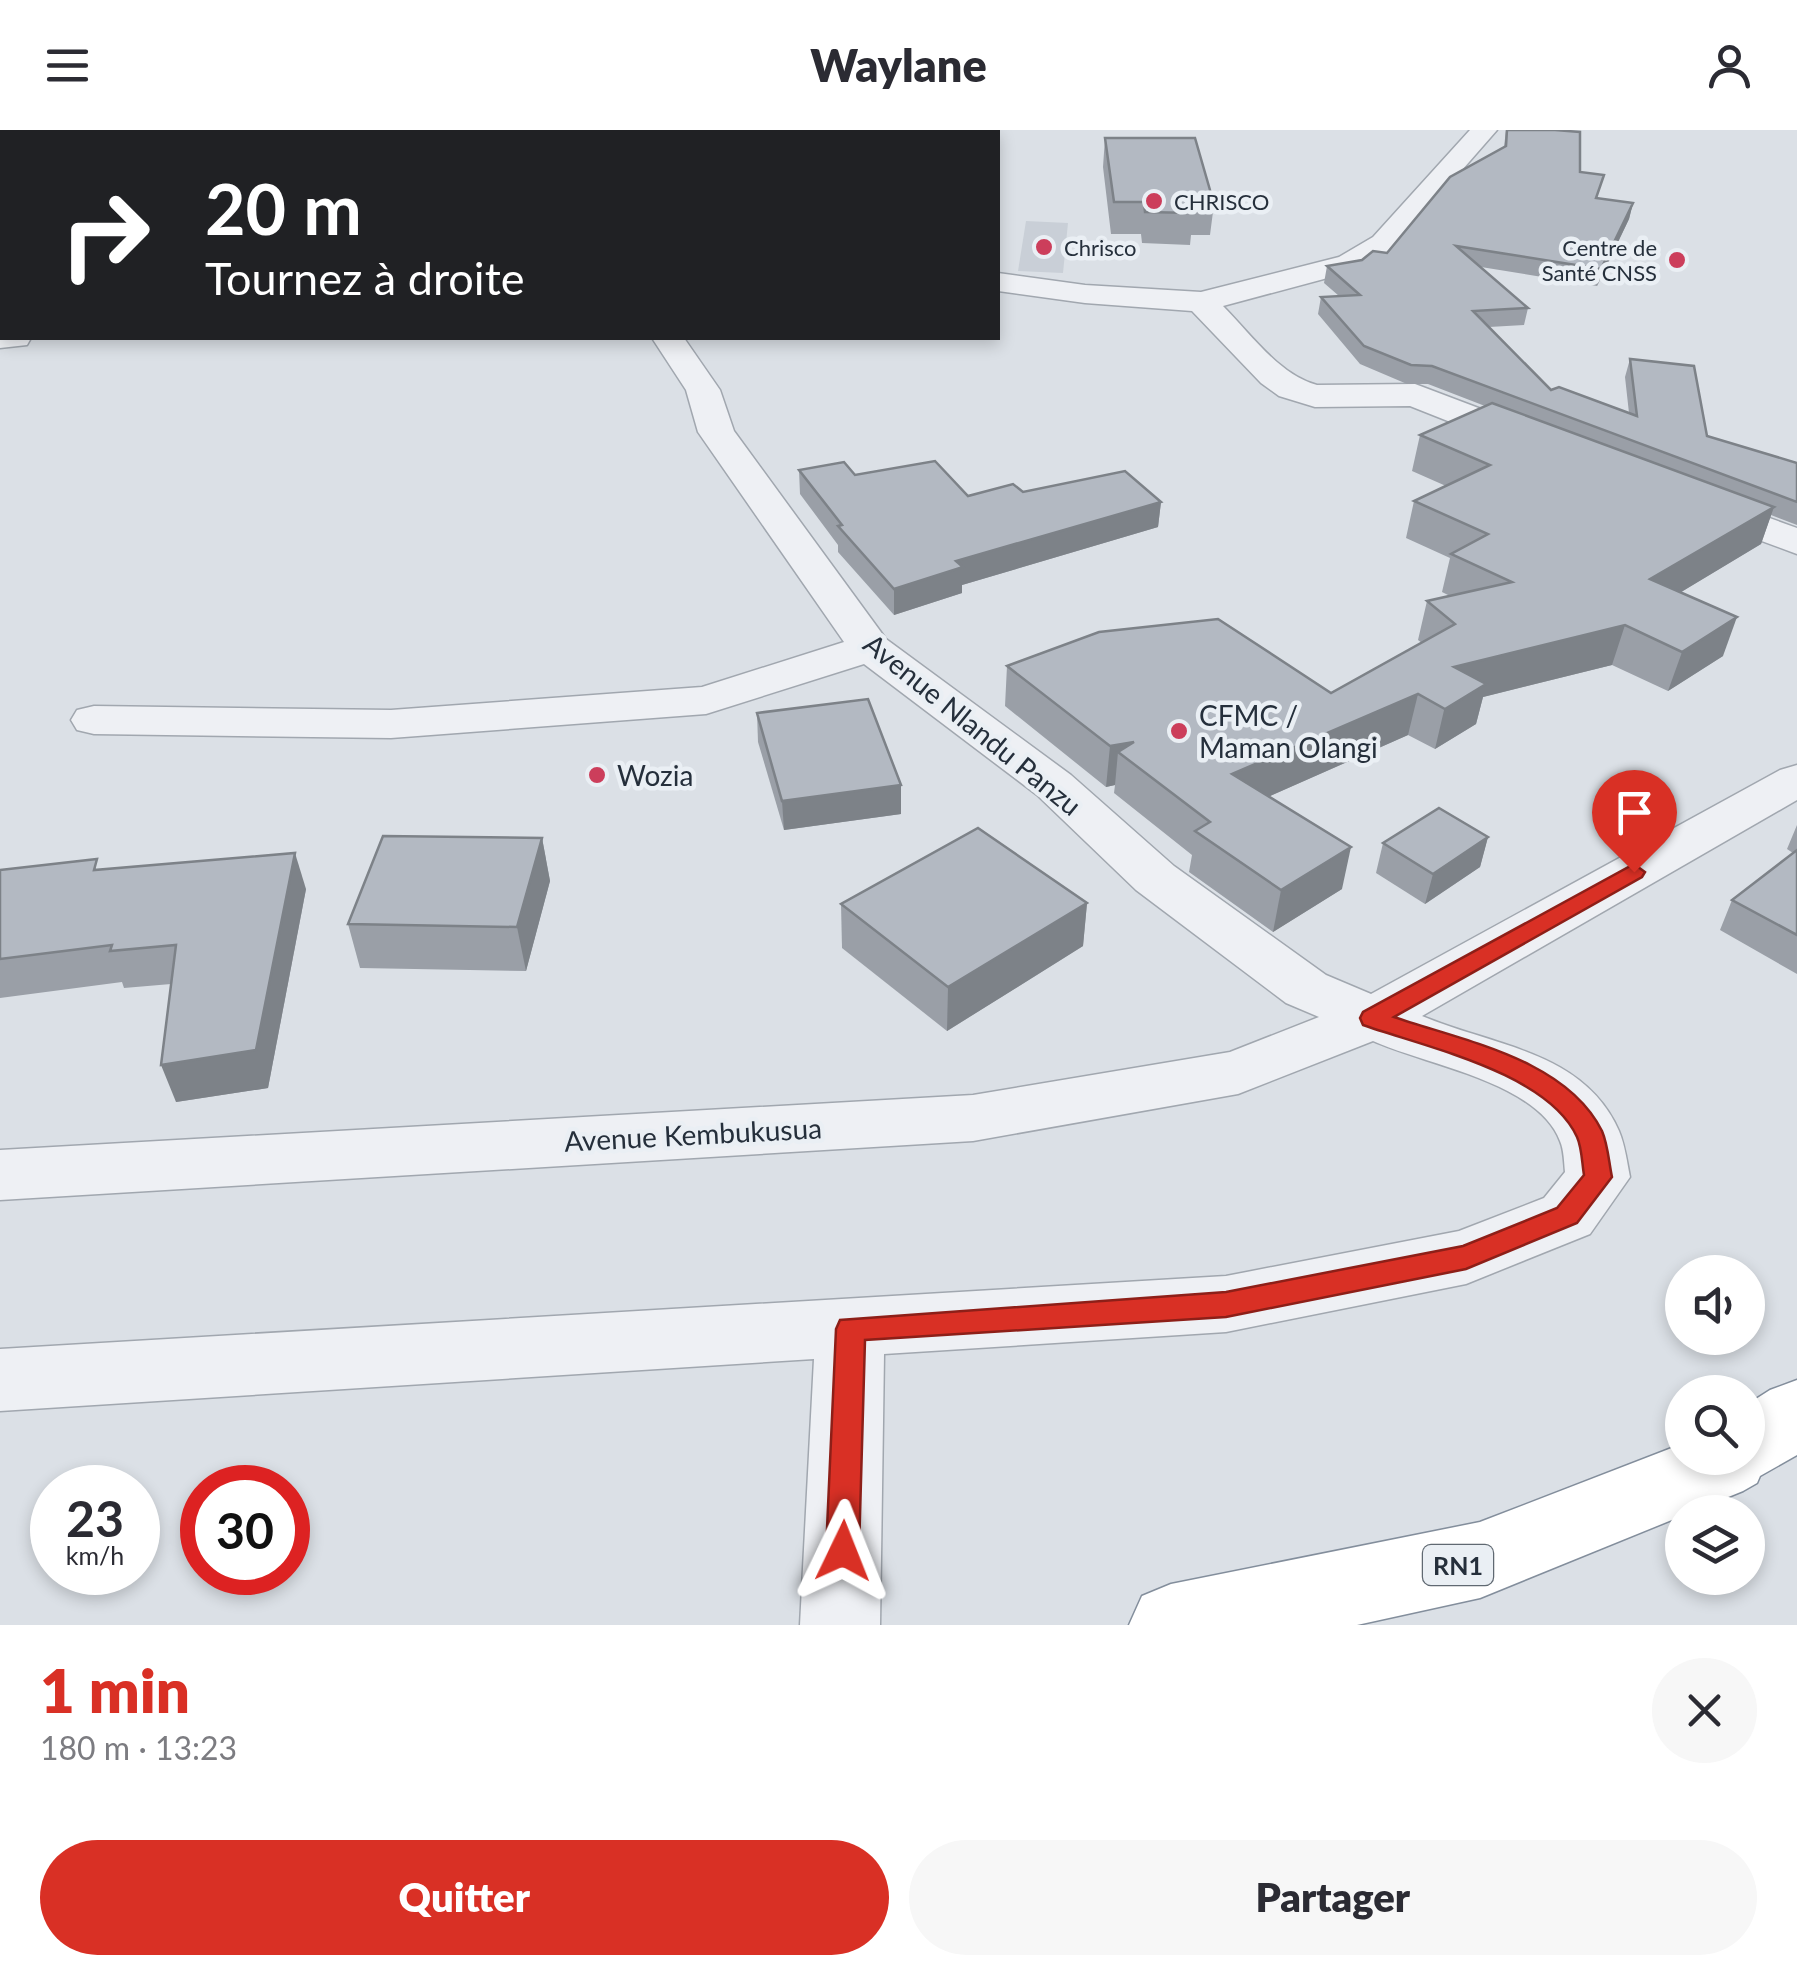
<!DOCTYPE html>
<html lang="fr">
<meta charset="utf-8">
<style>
:root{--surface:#fff;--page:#f7f7f7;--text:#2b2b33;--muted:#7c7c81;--accent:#d93025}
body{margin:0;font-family:Lato,sans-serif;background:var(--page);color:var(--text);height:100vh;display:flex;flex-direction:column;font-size:38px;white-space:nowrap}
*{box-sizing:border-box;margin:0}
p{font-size:32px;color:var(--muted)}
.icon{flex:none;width:55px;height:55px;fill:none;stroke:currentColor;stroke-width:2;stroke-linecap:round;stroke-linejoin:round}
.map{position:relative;height:1495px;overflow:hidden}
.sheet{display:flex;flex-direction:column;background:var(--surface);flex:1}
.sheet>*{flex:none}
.banner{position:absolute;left:0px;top:0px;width:1000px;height:210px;box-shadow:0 5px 15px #0003;background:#202124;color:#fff;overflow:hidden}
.buttons{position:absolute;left:1665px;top:1125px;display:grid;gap:20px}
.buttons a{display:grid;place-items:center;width:100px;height:100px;border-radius:50%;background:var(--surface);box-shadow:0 5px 15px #0003;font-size:50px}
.speed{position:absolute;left:30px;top:1335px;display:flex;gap:20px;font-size:50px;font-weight:700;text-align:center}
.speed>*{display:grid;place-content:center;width:130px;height:130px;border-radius:50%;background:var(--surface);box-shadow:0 5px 15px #0003;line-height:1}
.speed small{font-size:25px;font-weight:400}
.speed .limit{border:15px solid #d22;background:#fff;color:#111}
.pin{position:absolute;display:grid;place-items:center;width:85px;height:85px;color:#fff;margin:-102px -42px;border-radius:50% 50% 50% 0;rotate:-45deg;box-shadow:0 0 10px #0007}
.pin .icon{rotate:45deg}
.me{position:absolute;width:110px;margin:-55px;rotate:2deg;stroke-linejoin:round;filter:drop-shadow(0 0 8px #0008)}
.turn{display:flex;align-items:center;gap:35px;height:210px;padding:0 40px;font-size:45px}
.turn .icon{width:130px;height:130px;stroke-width:2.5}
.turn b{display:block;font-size:70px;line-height:85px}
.round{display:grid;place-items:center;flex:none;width:105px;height:105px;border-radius:52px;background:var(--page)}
.summary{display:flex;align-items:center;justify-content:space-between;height:170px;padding:0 40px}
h1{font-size:60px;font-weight:800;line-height:75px;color:var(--accent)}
.action{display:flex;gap:20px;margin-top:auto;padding:20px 40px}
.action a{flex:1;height:115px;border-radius:60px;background:var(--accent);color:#fff;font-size:40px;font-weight:800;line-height:115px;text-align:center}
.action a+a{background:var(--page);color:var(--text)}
header{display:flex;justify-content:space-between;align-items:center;height:130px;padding:0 40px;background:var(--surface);font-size:45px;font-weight:800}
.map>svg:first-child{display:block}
</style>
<header><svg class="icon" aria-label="menu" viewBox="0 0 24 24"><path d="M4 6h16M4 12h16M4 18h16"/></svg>Waylane<svg class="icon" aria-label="person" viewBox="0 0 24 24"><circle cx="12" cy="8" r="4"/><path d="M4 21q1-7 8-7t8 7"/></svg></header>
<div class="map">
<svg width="1797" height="1495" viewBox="0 0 1797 1495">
<rect width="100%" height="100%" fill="#dbe0e6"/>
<path fill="#c9cfd7" d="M1026,91l42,2 -5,50 -45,-2z"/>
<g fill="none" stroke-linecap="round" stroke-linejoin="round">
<defs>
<g id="minor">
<path d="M196,0h75l-76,2z"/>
<path d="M1470,0h27l-104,119 -32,20 -138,37c27,27 56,69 94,79l98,-1 127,48 5,8 -5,8 -13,3 -13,-3 -106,-42 -95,1 -36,-11 -18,-13 -69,-72 -107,-8 -87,-12v-18l87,12 116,7 138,-35 34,-20z"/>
<path d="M0,198l2,10h29l-4,7 -27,3z"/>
<path d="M652,208h32l36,52 14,41 152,208 185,136 103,91 152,109 45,19 409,-224 17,-5v35l-375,216c71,30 162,35 197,115 6,14 8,31 11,46l-40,57 -124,50 -240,48 -342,22 -4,271h-80l14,-266 -814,52v-62l1226,-73 233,-45 85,-33 21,-26c-1,-10 -1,-22 -5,-31 -22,-59 -134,-76 -187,-100l-135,53 -265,47 -973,59v-50l973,-55 257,-43 89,-35 -33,-14 -150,-113 -99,-95 -173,-131 -158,50 -315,24 -297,-4 -17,-4 -6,-10 6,-10 17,-4 297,4 311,-23 142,-45 -146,-210 -12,-42z"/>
<path d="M1700,363l97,35v26l-111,-41 -6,-8 6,-8z"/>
</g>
<path id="trunk" d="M1797,1250v75l-37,21 -3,7 -14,8 -263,107 -123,27h-228l13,-29 29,-12 309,-62 202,-78v14h66v-54l22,-14z"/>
</defs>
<use href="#minor" stroke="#a1a7af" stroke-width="3"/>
<use href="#trunk" stroke="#838e9c" stroke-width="3"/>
<use href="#minor" fill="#eef0f4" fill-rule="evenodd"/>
<use href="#trunk" fill="#fff" fill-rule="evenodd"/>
</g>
<g fill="#9a9fa7">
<path d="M654,0h310l1,2h-310z"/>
<path d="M1506,0l74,42 17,26 36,5 -4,16 -32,67 -116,-19 47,41 -4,17 -35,2 62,63 78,23 -4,-36 5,-18 77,77 90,27v62l-26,-10 -10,29 -80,48 42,64 -55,35 -56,-26 -129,32 -7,27 -41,25 -27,-14 -140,62 74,92 -69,43 -84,-60 3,-17 -78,-62 1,-8 -9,2 -101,-81 2,-40 324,27 91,-50 -4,-3 9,-39 23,-5 -8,-4 8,-34 -44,-20 8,-37 32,-15 -34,-15 8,-36 65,-29 -57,-22h-21l-47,-20 -42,-50 3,-17 18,-1 -15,-13 3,-17 35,-6 25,-7 117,-106z"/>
<path d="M1105,8l109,66 -4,31h-19l-1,10 -48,-2 -1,-9h-30l-8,-67z"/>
<path d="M799,340l56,5 113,21 55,-4 138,10 -3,25 -196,58v8l-68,22 -56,-63v-7l-38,-51z"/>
<path d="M757,583l144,101 -117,16 -26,-88z"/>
<path d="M1797,695v149l-77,-44 12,-30 61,-47 -6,-4z"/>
<path d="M1488,707l-8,30 -55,37 -49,-31 7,-30z"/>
<path d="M542,708l8,43 -24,90 -166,-3 -12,-44z"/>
<path d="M101,739l205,20 -38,199 -92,14 -5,-118 -47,4 -2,-6 -122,16v-128z"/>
<path d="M1087,773l-4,43 -136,85 -105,-83 -1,-44z"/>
</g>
<g fill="#7d8288">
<path d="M206,0h15v2h-17z"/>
<path d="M1633,73l-4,16 -32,67 4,-17z"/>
<path d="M2,159v28l-2,2v-28z"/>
<path d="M1161,372l-3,25 -196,58v8l-68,22v-26l62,-28z"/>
<path d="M1774,377l-13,37 -123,74 12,-39z"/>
<path d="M1737,487l-14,39 -55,35 14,-39z"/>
<path d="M1625,495l-13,40 -129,32 -7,27 -41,25 19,-82z"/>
<path d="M1418,564l-10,41 -183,81 7,-42z"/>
<path d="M1134,612l-16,10 -3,33 -9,2 4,-41z"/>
<path d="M901,655v29l-117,16 -2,-29z"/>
<path d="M1488,707l-8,30 -55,37 8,-30z"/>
<path d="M542,708l8,43 -24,90 -9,-44z"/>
<path d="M1351,717l-9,42 -69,43 8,-42z"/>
<path d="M295,723l11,36 -38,199 -92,14 -15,-37z"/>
<path d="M1087,773l-4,43 -136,85 1,-44z"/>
</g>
<g fill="#b3b9c2" stroke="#7d8288" stroke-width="2.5">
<path d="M2,0h204l-2,2h-202v157l-2,2v-159z"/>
<path d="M679,0h285l1,2h-284z"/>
<path d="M1507,0h48l25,2v40l24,3 -8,23 37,5 -32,66 -145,-23 72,62 -55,3 78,79 8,-3 78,29 -7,-57 64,7 13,70 90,27v39l-365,-136 -21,-1 -47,-19 -43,-49 39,-2 -33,-29 35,-6 11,-9 14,2 63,-76 56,-31z"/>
<path d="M1105,8h90l19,66h-23l2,9 -48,-1 -1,-10h-30z"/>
<path d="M1492,273l282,104 -124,72 87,38 -55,35 -57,-27 -171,42 32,17 -41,25 -27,-15 -186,80 119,73 -70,43 -86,-59 15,-9 -92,-70 16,-10 -24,4 -103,-80 92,-34 119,-13 113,74 124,-69 -28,-23 85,-19 -61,-28 37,-20 -74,-33 76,-36 -70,-30z"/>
<path d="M935,331l33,35 45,-12 10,8 102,-21 36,31 -205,59 7,6 -69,22 -56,-63 4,-1 -43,-55 45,-8 11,13z"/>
<path d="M868,569l33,86 -119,16 -25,-88z"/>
<path d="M1439,678l49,29 -55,37 -50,-31z"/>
<path d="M978,698l109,75 -139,84 -107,-83z"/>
<path d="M383,706l159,2 -25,89 -169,-3z"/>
<path d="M1797,720v85l-65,-35z"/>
<path d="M295,723l-39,197 -95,15 15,-120 -66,6 2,-6 -112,14v-89l97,-11 -3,11z"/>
</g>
<path fill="#d93025" stroke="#8d1f18" stroke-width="2.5" d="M1634,734l11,8 -3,5 -248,140c70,24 172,42 208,114 6,14 7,32 10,46l-35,46 -111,46 -240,48 -361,23 -6,211 -4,11 -12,5 -12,-5 -5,-11 10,-222 4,-9 386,-28 237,-46 94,-38 27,-33c-2,-11 -2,-27 -7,-38 -29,-64 -152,-90 -214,-112l-3,-7 3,-6z"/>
<g fill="#cc3e5b" stroke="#eaeff4" stroke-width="4">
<circle cx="1154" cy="71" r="10"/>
<circle cx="1044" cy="117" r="10"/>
<circle cx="1677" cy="130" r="10"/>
<circle cx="1179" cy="601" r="10"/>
<circle cx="597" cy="645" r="10"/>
</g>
<g text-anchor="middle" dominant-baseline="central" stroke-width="9" stroke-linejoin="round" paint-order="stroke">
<g font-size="22" fill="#252f3b" stroke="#eaeff4" text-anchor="start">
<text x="1174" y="71">CHRISCO</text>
<text x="1064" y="117">Chrisco</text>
<text x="1657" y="117" text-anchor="end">Centre de<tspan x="1657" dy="25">Santé CNSS</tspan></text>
</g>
<rect fill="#eaeff4" stroke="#606972" stroke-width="2.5" x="1423" y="1415" width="70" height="40" rx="8"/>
<g font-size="25" font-weight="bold" fill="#252f3b">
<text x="1458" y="1435">RN1</text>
</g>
<g font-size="28" fill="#252f3b" stroke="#eaeff4" text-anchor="start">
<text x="1199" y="585">CFMC /<tspan x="1199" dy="32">Maman Olangi</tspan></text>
<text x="617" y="645">Wozia</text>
</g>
<g font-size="28" fill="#252f3b" stroke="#eaeff4">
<text transform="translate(973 594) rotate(39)">Avenue Nlandu Panzu</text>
<text transform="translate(693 1004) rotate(-3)">Avenue Kembukusua</text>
</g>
</g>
</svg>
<div class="buttons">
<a><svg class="icon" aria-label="sound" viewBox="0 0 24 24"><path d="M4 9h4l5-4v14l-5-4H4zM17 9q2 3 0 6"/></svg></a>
<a><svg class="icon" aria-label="search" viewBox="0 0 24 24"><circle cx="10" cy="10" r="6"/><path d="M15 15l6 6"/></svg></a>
<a><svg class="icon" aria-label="layers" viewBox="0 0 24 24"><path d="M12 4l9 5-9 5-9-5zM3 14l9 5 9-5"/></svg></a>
</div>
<div class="speed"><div>23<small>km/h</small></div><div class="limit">30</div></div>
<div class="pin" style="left:1634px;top:742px;background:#d93025"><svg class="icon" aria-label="arrive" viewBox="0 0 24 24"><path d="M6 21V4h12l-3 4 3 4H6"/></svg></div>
<svg class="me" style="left:843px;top:1421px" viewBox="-20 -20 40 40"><path d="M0-17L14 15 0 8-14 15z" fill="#d93025" stroke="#fff" stroke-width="4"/></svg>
<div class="banner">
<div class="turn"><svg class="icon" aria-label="right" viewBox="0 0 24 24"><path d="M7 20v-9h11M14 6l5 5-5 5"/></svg><div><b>20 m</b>Tournez à droite</div></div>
</div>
</div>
<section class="sheet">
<div class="summary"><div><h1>1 min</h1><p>180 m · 13:23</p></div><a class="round"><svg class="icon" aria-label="close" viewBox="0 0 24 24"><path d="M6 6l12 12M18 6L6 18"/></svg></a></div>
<div class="action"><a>Quitter</a><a>Partager</a></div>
</section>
